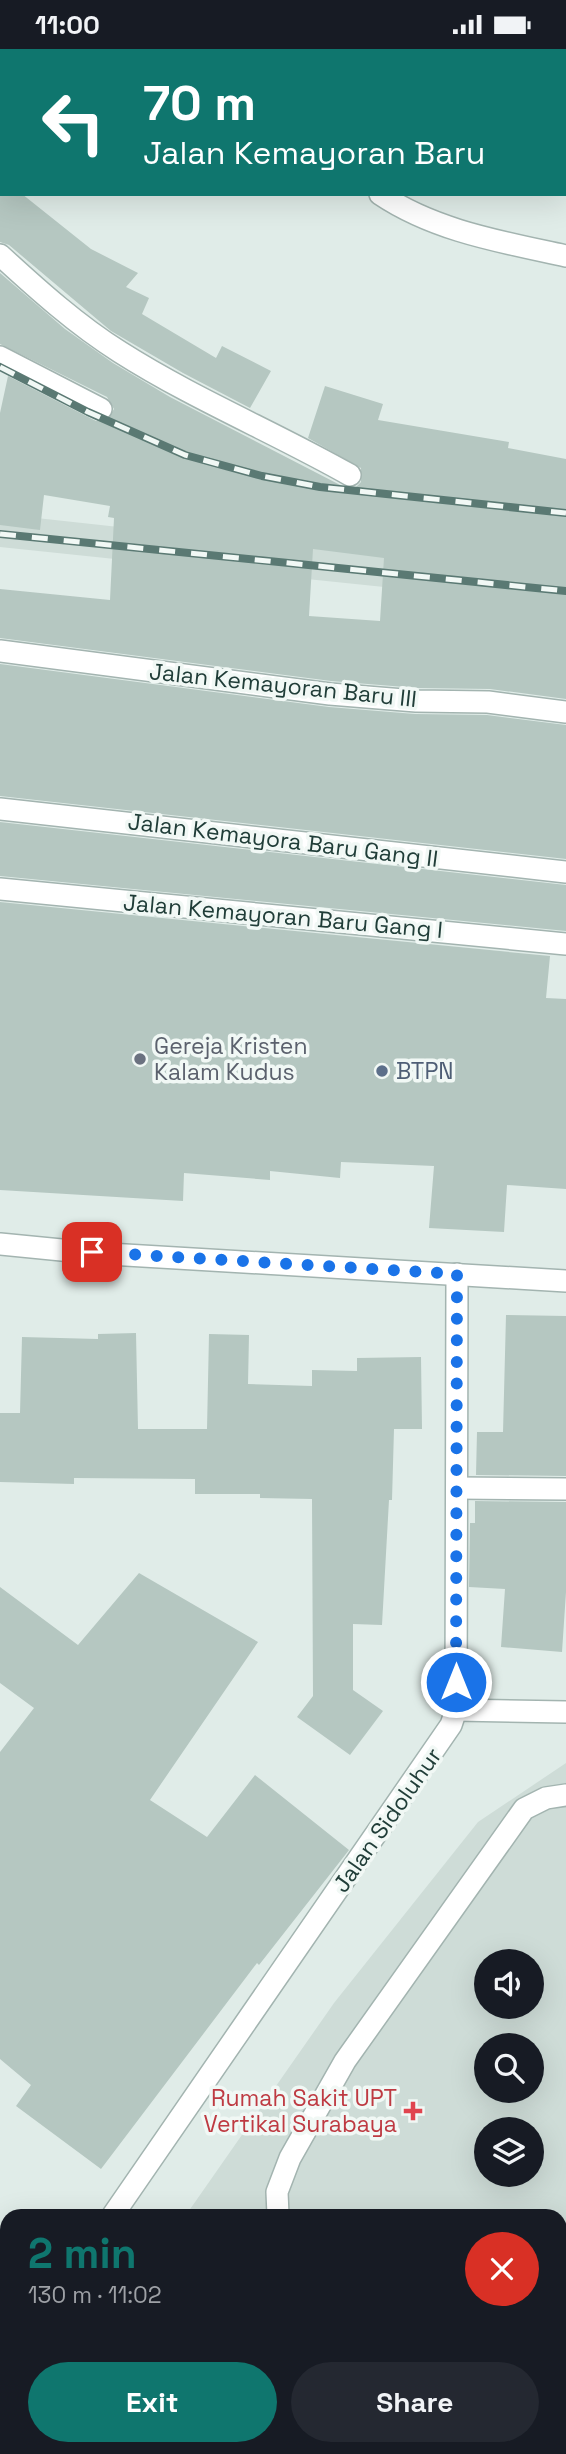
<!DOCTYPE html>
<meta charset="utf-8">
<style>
:root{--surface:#171b24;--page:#242831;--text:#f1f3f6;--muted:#9ea1a6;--accent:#0f766e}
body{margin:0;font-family:"Space Grotesk",sans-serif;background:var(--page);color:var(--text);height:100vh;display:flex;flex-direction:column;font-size:26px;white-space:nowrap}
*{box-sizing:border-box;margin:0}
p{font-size:23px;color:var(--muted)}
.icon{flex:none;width:38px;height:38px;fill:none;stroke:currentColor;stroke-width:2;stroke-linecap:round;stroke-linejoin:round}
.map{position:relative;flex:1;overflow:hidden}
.panel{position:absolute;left:0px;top:2160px;width:567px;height:247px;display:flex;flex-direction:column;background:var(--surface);border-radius:21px 21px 0 0;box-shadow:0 7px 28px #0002}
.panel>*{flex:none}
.hud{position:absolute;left:0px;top:0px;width:567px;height:147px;box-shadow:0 7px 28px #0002;background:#0f766e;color:#fff;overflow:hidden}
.buttons{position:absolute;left:474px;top:1900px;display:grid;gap:14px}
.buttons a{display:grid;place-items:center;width:70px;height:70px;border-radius:50%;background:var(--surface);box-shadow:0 7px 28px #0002;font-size:35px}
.pin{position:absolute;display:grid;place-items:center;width:60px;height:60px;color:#fff;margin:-30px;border-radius:14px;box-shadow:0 4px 10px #0006}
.me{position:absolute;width:77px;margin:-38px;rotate:0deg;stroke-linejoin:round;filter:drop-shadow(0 0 5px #0008)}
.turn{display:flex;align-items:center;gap:24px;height:147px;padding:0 28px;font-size:32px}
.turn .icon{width:91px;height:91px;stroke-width:2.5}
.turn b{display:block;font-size:49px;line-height:60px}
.round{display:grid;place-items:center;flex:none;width:74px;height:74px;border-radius:37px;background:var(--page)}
.headline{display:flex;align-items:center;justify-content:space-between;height:119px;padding:0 28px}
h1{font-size:42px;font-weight:700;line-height:52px;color:var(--accent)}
.button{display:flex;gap:14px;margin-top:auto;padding:14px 28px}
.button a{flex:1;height:80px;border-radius:42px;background:var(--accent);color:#fff;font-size:28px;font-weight:700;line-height:80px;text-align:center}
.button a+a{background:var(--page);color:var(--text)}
.status{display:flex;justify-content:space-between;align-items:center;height:49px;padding:0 35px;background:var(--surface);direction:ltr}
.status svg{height:19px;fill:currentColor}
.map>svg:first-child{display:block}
</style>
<div class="status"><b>11:00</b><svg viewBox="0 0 49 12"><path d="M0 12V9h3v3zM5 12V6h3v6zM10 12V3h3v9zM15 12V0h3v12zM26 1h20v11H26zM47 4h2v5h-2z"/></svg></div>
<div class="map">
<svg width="566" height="2405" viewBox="0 0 566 2405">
<rect width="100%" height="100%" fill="#e0ece8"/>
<g fill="#cedcd7" fill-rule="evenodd">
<path d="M0,465l456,50 -43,26 -413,-43z"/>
<path d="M566,1714v691h-307l-5,-6h306v-233h-374l148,-212 144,-181zM486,1913h46v45h-46zM486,1997h46v45h-46zM486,2081h46v45h-46z"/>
</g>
<path fill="#b7dfc5" d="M0,2288l7,5v106h34l-5,6h-36z"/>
<g fill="#b5c7c1" fill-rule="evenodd">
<path d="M0,145h22l69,55 47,24 -12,14 23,11 -7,16 74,44 6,-12 49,25 -21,37 -67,-35 -72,-42 -102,-86 -9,-3z"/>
<path d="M0,224l65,56 48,34 57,34 174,90h12l5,-5v-14l-53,-30 17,-52 58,18 -5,16 131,22 -1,6 58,11v240l-76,-10 -73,-1 -86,-7 -331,-43v-49l110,11 4,-82 -6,-1 2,-11 -66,-11 -4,35 -40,-5v-112l8,-37 88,45 11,-1 7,-11 -7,-12 -107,-53zM313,500l71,9 -4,63 -71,-5z"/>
<path d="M0,615l329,43 86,7 72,1 79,10v134l-566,-63z"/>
<path d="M0,773l566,63v46l-566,-55z"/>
<path d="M0,853l550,54 -4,42 20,1v190l-59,-4 -3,47 -75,-4 5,-62 -93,-4 -1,16 -70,-7v9l-86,-7 -1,28 -183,-11z"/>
<path d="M506,1266l60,1v160l-90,-1 1,-43h26z"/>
<path d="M136,1284l2,96h69l2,-95 40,1 -1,49 64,2v-16l45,1v-13l64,-1 1,72h-28l-2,71h-3l-7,125 -29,-1v66l30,21 -33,44 -53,-38 16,-21 -1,-197 -52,-1v-4h-65v-15l-121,-1v6l-74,-2v-69h20l2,-76 76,2v-5z"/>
<path d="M475,1452l91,1v90l-4,60 -61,-5 4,-58 -36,-2 1,-64h5z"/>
<path d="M139,1524l119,69 -108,158 57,37 48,-62 94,75 -90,115 -2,-2 -156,206 -85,-63 15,-21 -31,-26v-307l34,-44 -34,-25v-96l78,58z"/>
</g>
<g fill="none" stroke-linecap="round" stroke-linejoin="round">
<defs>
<g id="minor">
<path d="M276,0l1,2"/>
<path d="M380,145c55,37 122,48 186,62"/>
<path d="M0,206c37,34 77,70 120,97 74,47 154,80 230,123"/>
<path d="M0,308l101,52"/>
<path d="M0,602l330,43 86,7 72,1 78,10"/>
<path d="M0,760l566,63"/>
<path d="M0,840l566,55"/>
<path d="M0,1195l92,9 474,28"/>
<path d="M457,1439l109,1"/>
<path d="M456,1661l110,2"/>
<path d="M113,2166l338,-490 5,-15 1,-436"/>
<path d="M278,2166l-1,-23 13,-34 55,-97 179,-252 22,-11 20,-3"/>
<path d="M452,2399l5,6"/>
<path d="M80,2405l4,-6"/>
</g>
<g id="major">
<path d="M0,2256l7,5"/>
<path d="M183,2399l6,6"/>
</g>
</defs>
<use href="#minor" stroke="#a3b4b0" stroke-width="24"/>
<use href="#major" stroke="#c1c9c7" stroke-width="24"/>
<use href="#minor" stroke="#fff" stroke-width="21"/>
<use href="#major" stroke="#62a498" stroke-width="21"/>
<defs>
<g id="rail">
<path d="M0,318l88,45 97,43 77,21 58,11 246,26"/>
<path d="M0,485l566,57"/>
</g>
</defs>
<use href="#rail" stroke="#5a7973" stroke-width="8"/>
<use href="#rail" stroke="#f1f8f5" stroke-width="5" stroke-dasharray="16" stroke-linecap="butt"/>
</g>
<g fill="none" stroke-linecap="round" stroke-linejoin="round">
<path stroke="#1a73e8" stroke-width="12" stroke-dasharray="0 21.6" d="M92,1203l365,22 -1,408"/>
</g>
<circle fill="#6b7280" stroke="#f1f8f5" stroke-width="2.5" cx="140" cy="1010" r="7"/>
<circle fill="#5c6f8a" stroke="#f1f8f5" stroke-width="2.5" cx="382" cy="1022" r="7"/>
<path fill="#e0444e" stroke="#f1f8f5" stroke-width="2.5" d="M409.5 2051.5h7v7h7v7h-7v7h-7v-7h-7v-7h7z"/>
<g text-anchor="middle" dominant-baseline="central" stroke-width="7" stroke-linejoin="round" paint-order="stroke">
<g font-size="23" fill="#203d38" stroke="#f1f8f5">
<text transform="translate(283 636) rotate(6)">Jalan Kemayoran Baru III</text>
<text transform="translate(283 791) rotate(7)">Jalan Kemayora Baru Gang II</text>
<text transform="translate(283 867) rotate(5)">Jalan Kemayoran Baru Gang I</text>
<text transform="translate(387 1771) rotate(-55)">Jalan Sidoluhur</text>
</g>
<g font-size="23" fill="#5b616d" stroke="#f1f8f5" text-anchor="start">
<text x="154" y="997">Gereja Kristen<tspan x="154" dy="26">Kalam Kudus</tspan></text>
</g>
<g font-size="23" fill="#4e5e75" stroke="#f1f8f5" text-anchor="start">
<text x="396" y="1022">BTPN</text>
</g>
<g font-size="23" fill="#be3a42" stroke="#f1f8f5" text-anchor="end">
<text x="397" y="2049">Rumah Sakit UPT<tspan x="397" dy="26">Vertikal Surabaya</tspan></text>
</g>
</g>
</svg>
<div class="buttons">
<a><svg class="icon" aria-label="sound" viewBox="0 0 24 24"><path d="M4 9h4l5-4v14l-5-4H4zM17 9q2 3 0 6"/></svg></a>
<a><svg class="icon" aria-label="search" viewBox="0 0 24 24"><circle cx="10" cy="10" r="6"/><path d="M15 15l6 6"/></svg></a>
<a><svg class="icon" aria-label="layers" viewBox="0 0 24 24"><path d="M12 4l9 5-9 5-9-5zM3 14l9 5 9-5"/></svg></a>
</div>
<div class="pin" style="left:92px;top:1203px;background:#d93025"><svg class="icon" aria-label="arrive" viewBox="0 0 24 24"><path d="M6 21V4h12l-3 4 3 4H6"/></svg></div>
<svg class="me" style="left:456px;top:1633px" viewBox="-20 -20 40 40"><circle r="17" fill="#1a73e8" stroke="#fff" stroke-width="3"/><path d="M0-11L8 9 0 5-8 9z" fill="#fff"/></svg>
<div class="hud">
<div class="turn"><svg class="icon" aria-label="left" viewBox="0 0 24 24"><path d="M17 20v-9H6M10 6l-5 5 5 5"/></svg><div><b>70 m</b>Jalan Kemayoran Baru</div></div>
</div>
<section class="panel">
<div class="headline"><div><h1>2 min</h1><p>130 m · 11:02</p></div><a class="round" style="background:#d93025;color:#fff"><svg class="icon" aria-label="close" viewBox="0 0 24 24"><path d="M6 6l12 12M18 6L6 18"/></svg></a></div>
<div class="button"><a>Exit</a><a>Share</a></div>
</section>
</div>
